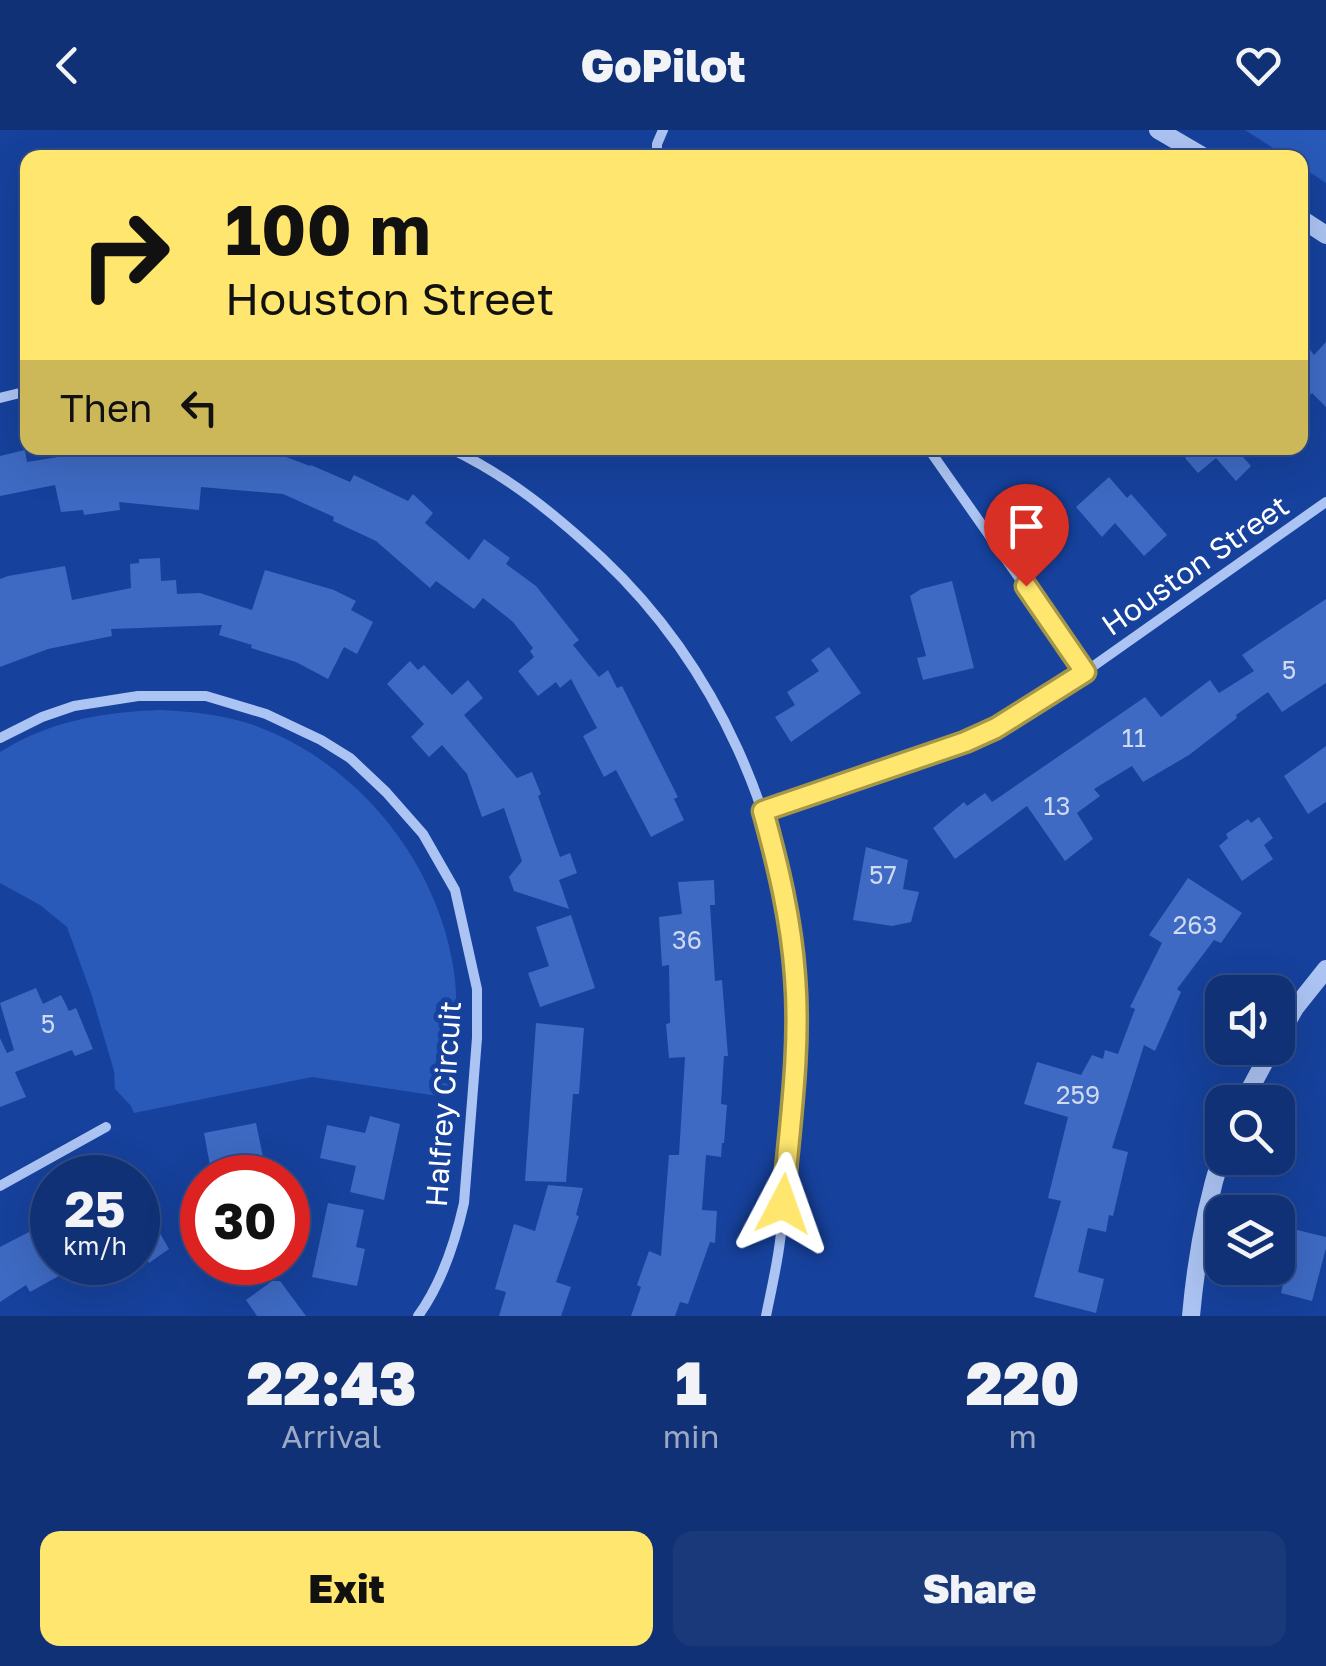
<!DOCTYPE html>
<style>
:root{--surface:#103175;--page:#19397a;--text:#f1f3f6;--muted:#9ca9c5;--line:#304c87;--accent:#ffe66e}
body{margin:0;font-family:"Golos Text",sans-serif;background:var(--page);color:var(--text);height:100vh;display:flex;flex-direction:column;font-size:38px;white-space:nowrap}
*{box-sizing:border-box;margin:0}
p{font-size:32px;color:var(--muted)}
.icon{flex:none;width:55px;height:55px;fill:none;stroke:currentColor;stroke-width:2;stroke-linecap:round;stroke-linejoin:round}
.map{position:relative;height:1186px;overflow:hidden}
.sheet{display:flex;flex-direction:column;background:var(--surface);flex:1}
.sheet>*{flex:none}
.banner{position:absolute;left:20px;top:20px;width:1288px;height:305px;border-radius:20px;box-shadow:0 10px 40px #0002,0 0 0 2px var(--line);background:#ffe66e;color:#111;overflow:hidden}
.fabs{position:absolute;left:1205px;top:845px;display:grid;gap:20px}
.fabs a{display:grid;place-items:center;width:90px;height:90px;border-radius:20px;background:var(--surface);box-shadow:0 10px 40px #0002,0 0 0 2px var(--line);font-size:50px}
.speed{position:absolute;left:30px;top:1025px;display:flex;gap:20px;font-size:50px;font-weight:700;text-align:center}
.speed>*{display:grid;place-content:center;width:130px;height:130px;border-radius:50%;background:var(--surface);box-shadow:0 10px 40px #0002,0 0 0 2px var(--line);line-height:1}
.speed small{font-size:25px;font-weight:400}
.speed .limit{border:15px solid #d22;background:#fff;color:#111}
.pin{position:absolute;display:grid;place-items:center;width:85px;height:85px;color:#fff;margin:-102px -42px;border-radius:50% 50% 50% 0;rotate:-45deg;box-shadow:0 0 10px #0007}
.pin .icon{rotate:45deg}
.me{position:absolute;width:110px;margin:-55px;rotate:4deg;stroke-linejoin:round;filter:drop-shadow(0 0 8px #0008)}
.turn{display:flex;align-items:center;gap:35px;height:210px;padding:0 40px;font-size:45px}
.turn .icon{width:130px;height:130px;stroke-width:2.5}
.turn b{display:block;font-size:70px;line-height:85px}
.then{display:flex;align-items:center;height:95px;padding:0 40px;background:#0003;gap:20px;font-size:38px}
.eta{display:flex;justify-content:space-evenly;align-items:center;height:170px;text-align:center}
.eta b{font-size:60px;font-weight:800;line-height:70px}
.button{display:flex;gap:20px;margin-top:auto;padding:20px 40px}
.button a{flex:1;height:115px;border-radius:20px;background:var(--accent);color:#111;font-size:40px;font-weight:800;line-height:115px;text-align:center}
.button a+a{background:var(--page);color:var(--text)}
header{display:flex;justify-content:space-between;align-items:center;height:130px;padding:0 40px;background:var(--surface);font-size:45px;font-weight:800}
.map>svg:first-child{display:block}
</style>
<header><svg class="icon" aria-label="back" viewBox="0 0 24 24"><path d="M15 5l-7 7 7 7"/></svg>GoPilot<svg class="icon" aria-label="heart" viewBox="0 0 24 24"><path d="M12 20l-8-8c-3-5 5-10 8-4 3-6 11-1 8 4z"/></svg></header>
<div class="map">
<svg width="1326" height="1186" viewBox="0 0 1326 1186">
<rect width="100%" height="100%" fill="#16419c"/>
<g fill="#295aba">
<path d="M1245,0h81v53l-26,-17v-8l-13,-1z"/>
<path d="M160,580c28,1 56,4 84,12 105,33 188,130 208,238 9,45 2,93 -1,138l-139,-21 -178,36 -3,-7 -16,-17 -1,-18 -23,-78 -24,-66 -27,-22 -40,-22v-131c49,-31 103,-40 160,-42z"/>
</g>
<g fill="#3e6ac3">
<path d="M1300,206l14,19 12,-13v65l-14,-14 -12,10z"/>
<path d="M76,318h98v2l41,4v-6h41l-1,5 31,4 24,9 1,-1 39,17 4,-7 54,26 5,-7 20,19 -8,10 44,37 15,-21 26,19 -4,6 30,22 43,54 -6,5 26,32 9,-7 9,18 5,-2 56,111 -4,2 10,21 -33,17 -35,-67 -12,7 -21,-41 14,-8 -26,-49 -11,9 -4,-6 -18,14 -20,-25 16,-14 -4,-6 3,-3 -20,-26 -30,-24 -9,11 -38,-28 -6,7 -54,-47 -43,-20 1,-4 -51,-23 -82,-7 -2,23 -80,-8 1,8 -36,5 -1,-5 -22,2 -6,-27 -55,11v-40l25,-6 2,12 50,-8z"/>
<path d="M1195,318h40l16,18 -15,15 -20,-23 -18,15 -13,-15z"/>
<path d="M1109,347l18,21 4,-4 36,41 -23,21 -29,-33 -13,14 -26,-30z"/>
<path d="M160,428l1,23 15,-1 1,14 23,-1 52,17 13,-40 69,20 22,11 -5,9 22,12 -16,32 -13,-7 -16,32 -32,-17 -45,-14 1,-3 -33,-10 3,-10 -111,4 1,7 -64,13 -48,18v-88l8,-3 57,-10 7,34 59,-12 -1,-24 9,-1v-4z"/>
<path d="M952,451l22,87 -51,12 -6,-22 9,-2 -16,-60 11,-7z"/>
<path d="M1326,469v84l-44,29 -14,-20 -32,23 1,3 -48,37 -46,27 -11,-16 -38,23 6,7 -23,17 16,26 -28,22 -38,-55 -72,53 -22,-31 31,-26 3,4 18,-13 7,9 153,-105 16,20 49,-37 9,13 35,-22 -12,-16z"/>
<path d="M829,517l32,46 -70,49 -16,-25 20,-12 -8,-13 32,-21 -8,-11z"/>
<path d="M410,531l8,9 6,-5 28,30 16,-15 15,18 -19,17 53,63 15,-6 9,22 -3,2 22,61 10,-4 7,20 -18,7 10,29 -55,-18 -5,-14 13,-16 -18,-53 -22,9 -15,-43 -25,-29 -13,12 -18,-20 13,-13 -37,-40z"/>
<path d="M1326,616v56l-18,12 -24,-38z"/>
<path d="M1259,687l14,21 -9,7 9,14 -31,22 -23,-35 9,-8 -2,-4 22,-15 3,4z"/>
<path d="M866,717l42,13 -5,29 16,3 -8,30 -19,4 -39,-6z"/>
<path d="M1188,748l54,35 -21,30 -7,-3 -37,49 4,3 -26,59 -11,-6 -32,103 16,4 -15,64 -4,-1 -3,17 -18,-4 -10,44 26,7 -8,34 -62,-16 27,-96 -13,-3 20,-81 -44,-13 13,-42 44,13 11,-20 11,4 2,-9 13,4 17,-45 -5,-2 32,-64 -13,-8z"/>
<path d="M714,750l1,25h-5l5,76 7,-1 6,76h-4l-3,48 6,1 -3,38h-2l-1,14 -15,-2 -4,55 15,1 -2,32 -5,-1 -22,62 -8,-2 -5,14h-44l10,-29 -4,-2 12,-34 12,5 8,-101h10l6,-98 -16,1 -3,-34 4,-1 -1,-58 -7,1 -3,-49 23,-3 -4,-32z"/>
<path d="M571,785l24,73 -55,19 -12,-34 21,-7 -13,-39z"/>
<path d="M36,858l7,16 18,-9 8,16 7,-3 17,41 -18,7 -3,-6 -57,22 11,25 -26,10v-69l7,15 7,-3 -14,-47z"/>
<path d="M536,893l48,5 -5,66h-6l-7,88 -41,-1z"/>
<path d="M370,986l30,8 -16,76 -34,-8 6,-26 -36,-8 7,-33 38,8z"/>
<path d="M256,993l8,39 -53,9 -7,-38z"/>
<path d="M548,1055l35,3 -7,27 3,1 -23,66 15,5 -10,29h-62l7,-24 -11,-3 19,-65 21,7z"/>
<path d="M138,1065l31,54 -20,14 -11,-16z"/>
<path d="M328,1073l36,7 -8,37 9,2 -8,37 -45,-9z"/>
<path d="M52,1090v42h32l-54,30 -4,-7 -26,17v-55z"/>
<path d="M1289,1098l37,9v11l-14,53 -31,-8 6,-25 -8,-2z"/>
<path d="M272,1151h8l26,35h-49l-11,-16z"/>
</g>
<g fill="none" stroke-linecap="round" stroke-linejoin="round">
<g stroke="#acc4f3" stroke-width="10">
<path d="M657,28v-14l6,-14"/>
<path d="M0,268l28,-7"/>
<path d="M449,318c58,27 107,67 153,110 115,108 182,261 193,418 4,53 -2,107 -6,159 -3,35 -4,72 -9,106 -3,25 -9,50 -14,75"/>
<path d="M928,318l157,224"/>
<path d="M0,608l42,-21 32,-11 64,-10h68l60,18 55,26 29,18 36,34 37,42 32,56 22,99v49l-13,165c-9,40 -22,80 -46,113"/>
<path d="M763,681l202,-69 31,-14 89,-56 241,-170"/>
<path d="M0,1056l106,-59"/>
</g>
<g stroke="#acc4f3" stroke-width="18">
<path d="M1158,0l48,28"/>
<path d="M1300,88l26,17"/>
<path d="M1278,908l17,-30 31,-39"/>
<path d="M1243,972l29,-54"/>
<path d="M1191,1186c5,-56 14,-108 31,-162"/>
</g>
</g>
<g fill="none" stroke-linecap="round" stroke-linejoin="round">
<defs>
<path id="route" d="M783,1074c6,-75 18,-153 12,-228 -4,-57 -17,-111 -32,-165l202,-69 31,-14 89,-56 -59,-86"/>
</defs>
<use href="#route" stroke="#a69648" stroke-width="25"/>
<use href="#route" stroke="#ffe66e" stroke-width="18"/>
</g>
<g text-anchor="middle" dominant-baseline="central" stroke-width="10" stroke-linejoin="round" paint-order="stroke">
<g font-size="25" fill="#cfdaf0">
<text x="1289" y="539">5</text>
<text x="1134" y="607">11</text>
<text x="1057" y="675">13</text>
<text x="883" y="744">57</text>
<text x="1195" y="794">263</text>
<text x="687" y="809">36</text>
<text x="48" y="893">5</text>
<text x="1078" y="964">259</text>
</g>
<g font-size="30" fill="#fff" stroke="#16419c">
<text transform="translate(1195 435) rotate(-35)">Houston Street</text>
<text transform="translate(443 974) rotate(-86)">Halfrey Circuit</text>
</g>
</g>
</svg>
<div class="fabs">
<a><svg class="icon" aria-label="sound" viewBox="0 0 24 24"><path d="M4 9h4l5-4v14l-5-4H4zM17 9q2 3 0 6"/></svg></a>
<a><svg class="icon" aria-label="search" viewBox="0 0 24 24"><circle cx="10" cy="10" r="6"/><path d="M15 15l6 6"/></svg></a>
<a><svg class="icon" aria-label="layers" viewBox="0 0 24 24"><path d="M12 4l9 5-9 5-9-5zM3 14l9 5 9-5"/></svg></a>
</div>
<div class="speed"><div>25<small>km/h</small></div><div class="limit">30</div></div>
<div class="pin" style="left:1026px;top:456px;background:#d93025"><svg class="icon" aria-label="arrive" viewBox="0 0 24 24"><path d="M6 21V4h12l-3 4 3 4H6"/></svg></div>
<svg class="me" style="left:783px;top:1074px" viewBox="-20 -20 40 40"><path d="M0-17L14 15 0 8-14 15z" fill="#ffe66e" stroke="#fff" stroke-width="4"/></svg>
<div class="banner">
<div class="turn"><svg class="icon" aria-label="right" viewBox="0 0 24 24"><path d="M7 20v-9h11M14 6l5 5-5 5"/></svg><div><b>100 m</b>Houston Street</div></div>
<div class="then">Then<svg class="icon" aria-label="left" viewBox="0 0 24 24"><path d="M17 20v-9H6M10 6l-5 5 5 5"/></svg></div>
</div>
</div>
<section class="sheet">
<div class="eta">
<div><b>22:43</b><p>Arrival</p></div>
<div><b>1</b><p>min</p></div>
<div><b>220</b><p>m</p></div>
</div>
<div class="button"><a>Exit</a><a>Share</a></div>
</section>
